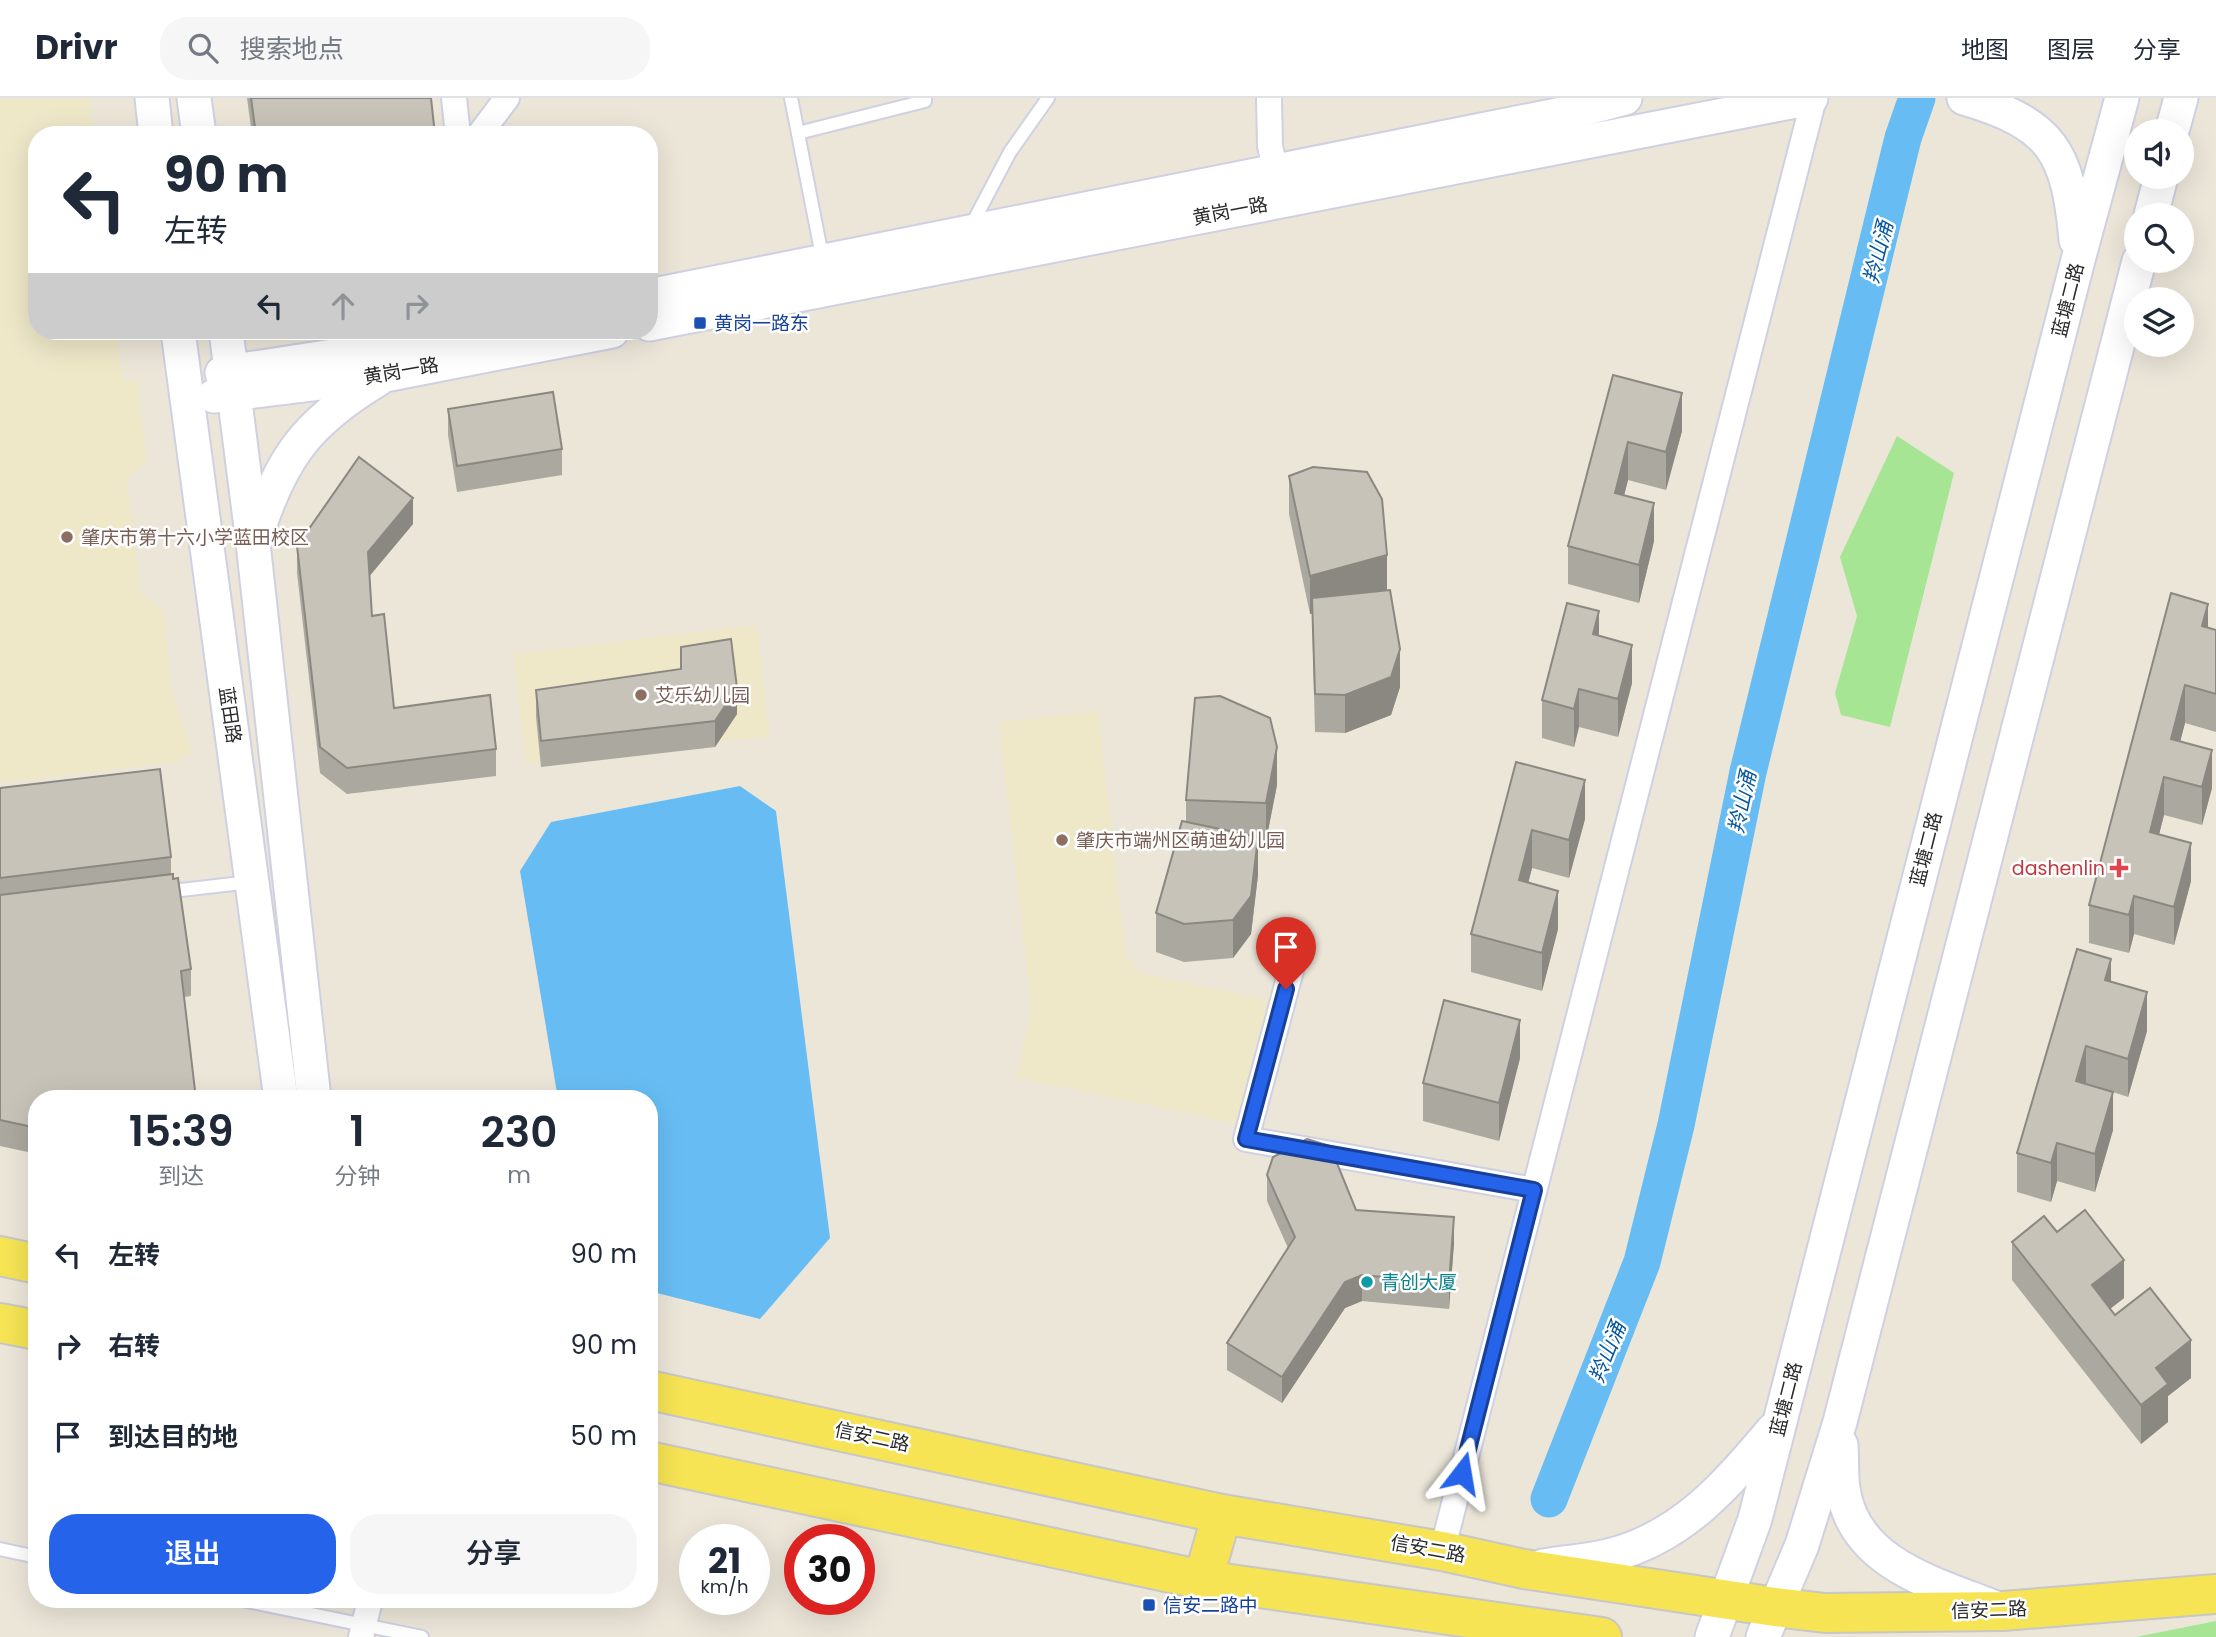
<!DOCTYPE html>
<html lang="zh">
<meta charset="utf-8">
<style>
:root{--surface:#fff;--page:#f6f6f7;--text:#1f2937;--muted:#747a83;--line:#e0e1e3;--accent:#2563eb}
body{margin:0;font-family:Poppins,"Noto Sans SC",sans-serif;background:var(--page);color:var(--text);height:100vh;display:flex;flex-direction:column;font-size:26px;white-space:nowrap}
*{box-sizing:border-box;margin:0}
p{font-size:23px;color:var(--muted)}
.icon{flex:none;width:38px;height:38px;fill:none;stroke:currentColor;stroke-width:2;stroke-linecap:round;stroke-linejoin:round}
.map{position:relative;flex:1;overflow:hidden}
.panel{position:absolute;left:28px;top:992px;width:630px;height:518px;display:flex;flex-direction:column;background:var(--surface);border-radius:28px;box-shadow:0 7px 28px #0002}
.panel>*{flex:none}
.guide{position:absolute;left:28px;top:28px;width:630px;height:214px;border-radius:28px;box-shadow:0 7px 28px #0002;background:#fff;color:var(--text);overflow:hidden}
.controls{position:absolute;left:2124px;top:21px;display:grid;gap:14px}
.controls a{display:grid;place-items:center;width:70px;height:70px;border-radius:50%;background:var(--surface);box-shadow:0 7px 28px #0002;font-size:35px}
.speed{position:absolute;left:679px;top:1426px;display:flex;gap:14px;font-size:35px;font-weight:700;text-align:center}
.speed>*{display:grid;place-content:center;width:91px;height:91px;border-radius:50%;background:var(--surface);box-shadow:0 7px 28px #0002;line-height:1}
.speed small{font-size:18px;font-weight:400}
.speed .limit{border:10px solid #d22;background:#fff;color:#111}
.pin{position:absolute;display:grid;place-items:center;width:60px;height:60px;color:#fff;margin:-72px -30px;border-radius:50% 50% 50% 0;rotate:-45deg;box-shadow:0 0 7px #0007}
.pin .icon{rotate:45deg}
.me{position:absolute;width:77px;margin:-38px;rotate:14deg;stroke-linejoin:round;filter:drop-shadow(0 0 5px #0008)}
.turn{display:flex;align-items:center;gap:24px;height:147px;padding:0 21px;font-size:32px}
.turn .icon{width:91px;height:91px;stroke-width:2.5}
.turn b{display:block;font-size:49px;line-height:60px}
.lanes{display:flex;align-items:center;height:66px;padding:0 21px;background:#0003;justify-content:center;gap:35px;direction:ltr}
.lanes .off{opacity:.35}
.eta{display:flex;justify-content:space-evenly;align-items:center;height:119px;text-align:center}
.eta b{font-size:42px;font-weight:600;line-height:49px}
.action{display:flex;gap:14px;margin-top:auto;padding:14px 21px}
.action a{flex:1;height:80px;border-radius:28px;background:var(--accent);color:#fff;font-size:28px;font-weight:600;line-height:80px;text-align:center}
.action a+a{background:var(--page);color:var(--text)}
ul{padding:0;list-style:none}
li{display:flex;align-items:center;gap:21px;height:91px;padding:0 21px}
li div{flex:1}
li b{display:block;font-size:26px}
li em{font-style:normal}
header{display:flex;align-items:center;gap:42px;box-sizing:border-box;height:98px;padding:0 35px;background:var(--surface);border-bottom:2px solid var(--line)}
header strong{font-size:33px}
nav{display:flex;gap:38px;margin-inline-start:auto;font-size:24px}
.search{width:490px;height:63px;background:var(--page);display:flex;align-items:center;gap:18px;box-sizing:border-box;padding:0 24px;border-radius:28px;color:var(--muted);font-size:26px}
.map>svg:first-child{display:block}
</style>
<header>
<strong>Drivr</strong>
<div class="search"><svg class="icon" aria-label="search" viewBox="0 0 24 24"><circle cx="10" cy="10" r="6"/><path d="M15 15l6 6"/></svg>搜索地点</div>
<nav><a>地图</a><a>图层</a><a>分享</a></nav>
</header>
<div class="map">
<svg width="2216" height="1539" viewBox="0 0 2216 1539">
<rect width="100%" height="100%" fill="#ece6d9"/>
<g fill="#eee7c8">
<path d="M0,0h90l4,37h-57v196h80l6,49 14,-1 10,81 -20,21 14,113 23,17 7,76 21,65 -14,10 -178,21z"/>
<path d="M757,527l13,111 -244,28 -13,-110z"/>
<path d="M1098,613l28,246 14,16 138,29 -33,123 -228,-47 14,-72 -32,-284z"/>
</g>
<g fill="#a5e593">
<path d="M1897,338l57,37 -64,254 -49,-12 -6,-22 22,-77 -17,-59z"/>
<path d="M2216,1523v16h-80z"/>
</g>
<path fill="#67bdf3" d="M740,688l36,25 54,427 -70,81 -111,-28v-192h-91l-38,-228 31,-49z"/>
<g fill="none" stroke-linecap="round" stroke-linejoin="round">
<path stroke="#67bdf3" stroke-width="37" d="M1549,1401l93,-237 34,-137 72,-353 155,-634 14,-40"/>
<defs>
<g id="service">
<path d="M791,0l32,163"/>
<path d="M798,35l127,-32v-3"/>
<path d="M971,128l39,-74 38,-54"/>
<path d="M164,794l86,-10"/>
<path d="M0,1451l37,8"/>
<path d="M242,1502l180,37"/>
</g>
<g id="minor">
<path d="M454,0l4,37"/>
<path d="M1269,0l1,48 9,40"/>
<path d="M479,37l28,-37"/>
<path d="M1293,865l-47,176 288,51"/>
<path d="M1442,1453l372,-1453"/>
<path d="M361,1539l9,-37"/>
</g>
<g id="secondary">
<path d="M152,0l4,37"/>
<path d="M194,0l5,37"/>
<path d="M1964,0c88,26 104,53 112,142"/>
<path d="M2172,33l9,-33"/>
<path d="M2151,117l10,-38"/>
<path d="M649,198l923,-184 53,-14"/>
<path d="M649,226l1162,-226"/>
<path d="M178,233l103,768"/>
<path d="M226,233l27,212 61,556"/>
<path d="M222,275l176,-27 79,-15"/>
<path d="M214,298l171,-21 227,-44"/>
<path d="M256,438c25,-78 50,-113 121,-156"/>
<path d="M1841,1347c1,15 0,30 2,44 11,76 94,95 155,120"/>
<path d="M1543,1468c23,-4 47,-5 69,-11 72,-19 115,-71 161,-125"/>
<path d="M1712,1539l43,-118 323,-1259 44,-162"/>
<path d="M1763,1539l39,-92 38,-123 299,-1161"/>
</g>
<g id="primary">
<path d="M0,1158l37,8"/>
<path d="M0,1225l37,7"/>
<path d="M649,1292l573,124 220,37 82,18 251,38 50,6 178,-2 213,-17"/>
<path d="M649,1363l554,119 399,57"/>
<path d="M1203,1482l19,-66"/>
</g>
</defs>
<use href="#service" stroke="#cfd0e2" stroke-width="16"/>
<use href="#minor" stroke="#cfd0e2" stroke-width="28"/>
<use href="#secondary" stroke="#cfd0e2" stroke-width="37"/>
<use href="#primary" stroke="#c7c7c7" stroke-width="42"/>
<use href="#service" stroke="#fff" stroke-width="12"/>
<use href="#minor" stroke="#fff" stroke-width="24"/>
<use href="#secondary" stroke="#fff" stroke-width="33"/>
<use href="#primary" stroke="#f6e454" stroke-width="38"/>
</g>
<g fill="#aba89f">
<path d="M247,0h184l4,37h-183z"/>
<path d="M1613,277l69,56 -16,59 -38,-10 -4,15 30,46 -15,62 -71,-19v-38z"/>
<path d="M448,311l114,40v26l-105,17 -9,-57z"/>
<path d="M1289,378l98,114 13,97 -9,28 -46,18 -30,-1 -3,-118h-2l-21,-100z"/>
<path d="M413,426l-44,52 3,40 22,92 102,41v27l-149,18 -27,-21 -23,-200v-27z"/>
<path d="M2208,530l8,2v102l-31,-9 -5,18 32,47 -10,37 -38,-10 -5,19 32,47 -17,64 -40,-11 -5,19 -40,-10v-38z"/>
<path d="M1599,538l33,47 -14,54 -39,-10 -5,20 -32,-9v-38z"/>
<path d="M536,592l201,24 -22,33 -174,20 -5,-50z"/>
<path d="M1516,664l69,57 -16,59 -37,-10 -4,15 30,46 -16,62 -71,-19v-38z"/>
<path d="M1277,687l-11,56h-8v34l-7,59 -18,24 -49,4 -28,-10v-39l30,-91v-22z"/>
<path d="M0,690l171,69v18l20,94v27l-7,1 -147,102v55l-37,-8z"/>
<path d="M2111,884l36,49 -19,66 -15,-5v38l-18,62 -38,-11 -6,21 -34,-10v-39z"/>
<path d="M1520,960l-21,83 -76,-20v-38z"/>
<path d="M1267,1077l89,35 98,33 -5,66 -87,-8 -17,7 -63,95 -55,-33v-27l61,-95 -21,-47z"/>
<path d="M2057,1134l67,66 -14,11 5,6 76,63 -23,18v26l-27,22 -129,-164v-38z"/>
</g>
<g fill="#8b8882">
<path d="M1682,295v38l-16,59v-38z"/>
<path d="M1628,344v38l-13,51v-38z"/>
<path d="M413,400v26l-45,54v-26z"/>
<path d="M1654,405v38l-15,62v-38z"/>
<path d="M1387,457v39l-77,20v-38z"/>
<path d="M2208,506v38l-6,-16z"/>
<path d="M1599,513v38l-6,-15z"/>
<path d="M1632,547v38l-14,54v-38z"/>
<path d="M1400,551v38l-9,28 -46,18v-38z"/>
<path d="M2185,587v38l-14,54v-38z"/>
<path d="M737,590v26l-22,33v-26z"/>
<path d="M1579,591v38l-5,20v-38z"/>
<path d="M1277,649v38l-11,56v-38z"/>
<path d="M2212,652v38l-10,37v-38z"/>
<path d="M2164,679v38l-14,55v-38z"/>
<path d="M1585,682v39l-16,59v-38z"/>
<path d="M1532,732v38l-13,51v-39z"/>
<path d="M1258,739v38l-7,59 -18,24v-38z"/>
<path d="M2191,745v38l-17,64v-38z"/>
<path d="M1558,793v38l-16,62v-38z"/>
<path d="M2134,798v38l-5,19v-38z"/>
<path d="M2111,861v38l-6,-17z"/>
<path d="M2147,894v39l-19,66v-38z"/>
<path d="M1520,922v38l-21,83v-38z"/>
<path d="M2086,948v38l-10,-3z"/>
<path d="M2113,994v38l-18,62v-38z"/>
<path d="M2057,1045v38l-6,21v-39z"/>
<path d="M1454,1119v26l-5,66v-26z"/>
<path d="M2124,1162v38l-32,25v-38z"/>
<path d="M1362,1177v26l-17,7 -63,95v-26l63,-95z"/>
<path d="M2191,1242v38l-23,18v26l-27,22v-39l15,-37z"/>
</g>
<g fill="#c7c3b9" stroke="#8b8882" stroke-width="2">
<path d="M251,0h180l4,37h-179z"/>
<path d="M1613,277l69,18 -16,59 -38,-10 -13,51 39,10 -15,62 -71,-19z"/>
<path d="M553,294l9,57 -105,17 -9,-57z"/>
<path d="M359,359l54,41 -45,54 4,64 12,-2 10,94 96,-13 6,54 -149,19 -27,-21 -23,-201z"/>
<path d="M1313,369l54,5 15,27 5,56 -77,21 -21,-100z"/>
<path d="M1390,492l10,59 -9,28 -46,18 -30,-1 -3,-96z"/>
<path d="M2171,495l37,11 -6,22 14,4v64l-31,-9 -14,54 41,11 -10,37 -38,-10 -14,55 41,11 -17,64 -40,-11 -5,19 -40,-10z"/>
<path d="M1567,505l32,8 -6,23 39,11 -14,54 -39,-10 -5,20 -32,-9z"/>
<path d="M731,541l6,49 -22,33 -174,20 -5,-51 145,-21v-22z"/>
<path d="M1220,598l50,22 7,29 -11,56 -80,-3 9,-102z"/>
<path d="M1516,664l69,18 -16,60 -37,-10 -13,50 39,11 -16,62 -71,-19z"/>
<path d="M160,671l11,88 -171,21v-90z"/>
<path d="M1182,723l76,16 -7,59 -18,24 -49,4 -28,-11z"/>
<path d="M173,776v5l5,-1 13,91 -10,2 15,128h-159v29l-37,-8v-225z"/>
<path d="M2077,851l34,10 -6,21 42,12 -19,67 -42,-13 -10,35 37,11 -18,62 -38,-11 -6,20 -34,-10z"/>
<path d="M1444,902l76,20 -21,83 -76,-20z"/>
<path d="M1307,1041l23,7 26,64 98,7 -5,66 -87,-8 -17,7 -63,95 -55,-34 68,-106 -28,-62 6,-18z"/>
<path d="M2085,1112l39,50 -32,25 23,30 35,-27 41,52 -35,28 12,16 -27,21 -129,-163 32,-26 13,16z"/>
</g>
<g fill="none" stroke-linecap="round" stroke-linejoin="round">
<defs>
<path id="route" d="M1286,891l-40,150 288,51 -72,283"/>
</defs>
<use href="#route" stroke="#184099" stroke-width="18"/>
<use href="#route" stroke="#2563eb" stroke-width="12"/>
</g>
<g fill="#1a4fb4" stroke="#fff" stroke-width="2.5">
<rect x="693" y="218" width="14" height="14" rx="3.5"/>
<rect x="1142" y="1500" width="14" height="14" rx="3.5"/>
</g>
<g fill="#8d6e63" stroke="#fff" stroke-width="2.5">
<circle cx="67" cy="439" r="7"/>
<circle cx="641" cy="597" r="7"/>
<circle cx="1062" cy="742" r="7"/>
</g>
<path fill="#e0444e" stroke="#fff" stroke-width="2.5" d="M2115.5 759.5h7v7h7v7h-7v7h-7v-7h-7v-7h7z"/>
<circle fill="#0f9aa8" stroke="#fff" stroke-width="2.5" cx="1367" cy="1184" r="7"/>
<g text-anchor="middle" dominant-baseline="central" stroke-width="5" stroke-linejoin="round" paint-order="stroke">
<g font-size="19" fill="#292929" stroke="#fff">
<text transform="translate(1230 113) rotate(-11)">黄岗一路</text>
<text transform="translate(2068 202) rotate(-76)">蓝塘二路</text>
<text transform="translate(401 273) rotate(-10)">黄岗一路</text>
<text transform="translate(230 617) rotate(82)">蓝田路</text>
<text transform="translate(1926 751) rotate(-76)">蓝塘二路</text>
<text transform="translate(1786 1301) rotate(-76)">蓝塘二路</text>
<text transform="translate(872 1339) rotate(12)">信安二路</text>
<text transform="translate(1428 1451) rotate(10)">信安二路</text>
<text transform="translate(1989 1512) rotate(-2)">信安二路</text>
</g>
<g font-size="19" fill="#164399" stroke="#fff" text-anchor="start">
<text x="714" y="225">黄岗一路东</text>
<text x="1163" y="1507">信安二路中</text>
</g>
<g font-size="19" fill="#785e54" stroke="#fff" text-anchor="start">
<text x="81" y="439">肇庆市第十六小学蓝田校区</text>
<text x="655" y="597">艾乐幼儿园</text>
<text x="1076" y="742">肇庆市端州区萌迪幼儿园</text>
</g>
<g font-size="19" fill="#be3a42" stroke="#fff" text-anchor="end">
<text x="2105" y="770">dashenlin</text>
</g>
<g font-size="19" fill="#0d838f" stroke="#fff" text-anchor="start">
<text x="1381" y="1184">青创大厦</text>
</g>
<g font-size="21" font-style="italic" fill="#08589d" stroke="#fff">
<text transform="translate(1878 154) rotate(-76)">羚山涌</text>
<text transform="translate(1742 704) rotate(-78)">羚山涌</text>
<text transform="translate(1607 1254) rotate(-68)">羚山涌</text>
</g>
</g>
</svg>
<div class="controls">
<a><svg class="icon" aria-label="sound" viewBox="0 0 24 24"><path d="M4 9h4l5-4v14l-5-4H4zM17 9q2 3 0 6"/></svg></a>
<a><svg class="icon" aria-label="search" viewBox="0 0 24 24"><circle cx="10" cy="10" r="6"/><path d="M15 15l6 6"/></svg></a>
<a><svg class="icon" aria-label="layers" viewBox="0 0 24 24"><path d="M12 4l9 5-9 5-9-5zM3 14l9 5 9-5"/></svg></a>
</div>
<div class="speed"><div>21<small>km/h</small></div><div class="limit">30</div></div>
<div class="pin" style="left:1286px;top:891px;background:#d93025"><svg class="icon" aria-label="arrive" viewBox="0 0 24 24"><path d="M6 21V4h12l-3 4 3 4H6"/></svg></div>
<svg class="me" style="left:1462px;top:1375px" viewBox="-20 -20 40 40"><path d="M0-17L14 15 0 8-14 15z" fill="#2563eb" stroke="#fff" stroke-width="4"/></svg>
<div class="guide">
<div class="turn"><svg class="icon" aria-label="left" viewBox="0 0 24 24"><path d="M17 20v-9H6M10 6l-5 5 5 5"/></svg><div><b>90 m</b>左转</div></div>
<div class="lanes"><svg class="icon" aria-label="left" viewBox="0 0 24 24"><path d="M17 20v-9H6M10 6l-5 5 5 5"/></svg><svg class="icon off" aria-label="ahead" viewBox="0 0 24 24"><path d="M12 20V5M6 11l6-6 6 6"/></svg><svg class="icon off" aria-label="right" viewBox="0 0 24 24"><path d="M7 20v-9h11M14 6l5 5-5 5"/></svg></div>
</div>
<section class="panel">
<div class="eta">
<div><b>15:39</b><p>到达</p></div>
<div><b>1</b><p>分钟</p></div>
<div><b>230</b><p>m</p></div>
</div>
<ul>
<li><svg class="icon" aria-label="left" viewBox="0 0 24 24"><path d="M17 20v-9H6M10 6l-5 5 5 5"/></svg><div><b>左转</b></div><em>90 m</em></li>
<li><svg class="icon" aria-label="right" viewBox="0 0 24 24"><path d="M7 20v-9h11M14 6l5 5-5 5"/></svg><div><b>右转</b></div><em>90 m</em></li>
<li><svg class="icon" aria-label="arrive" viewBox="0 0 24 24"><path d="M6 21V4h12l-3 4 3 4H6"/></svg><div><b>到达目的地</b></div><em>50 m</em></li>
</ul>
<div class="action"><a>退出</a><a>分享</a></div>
</section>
</div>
